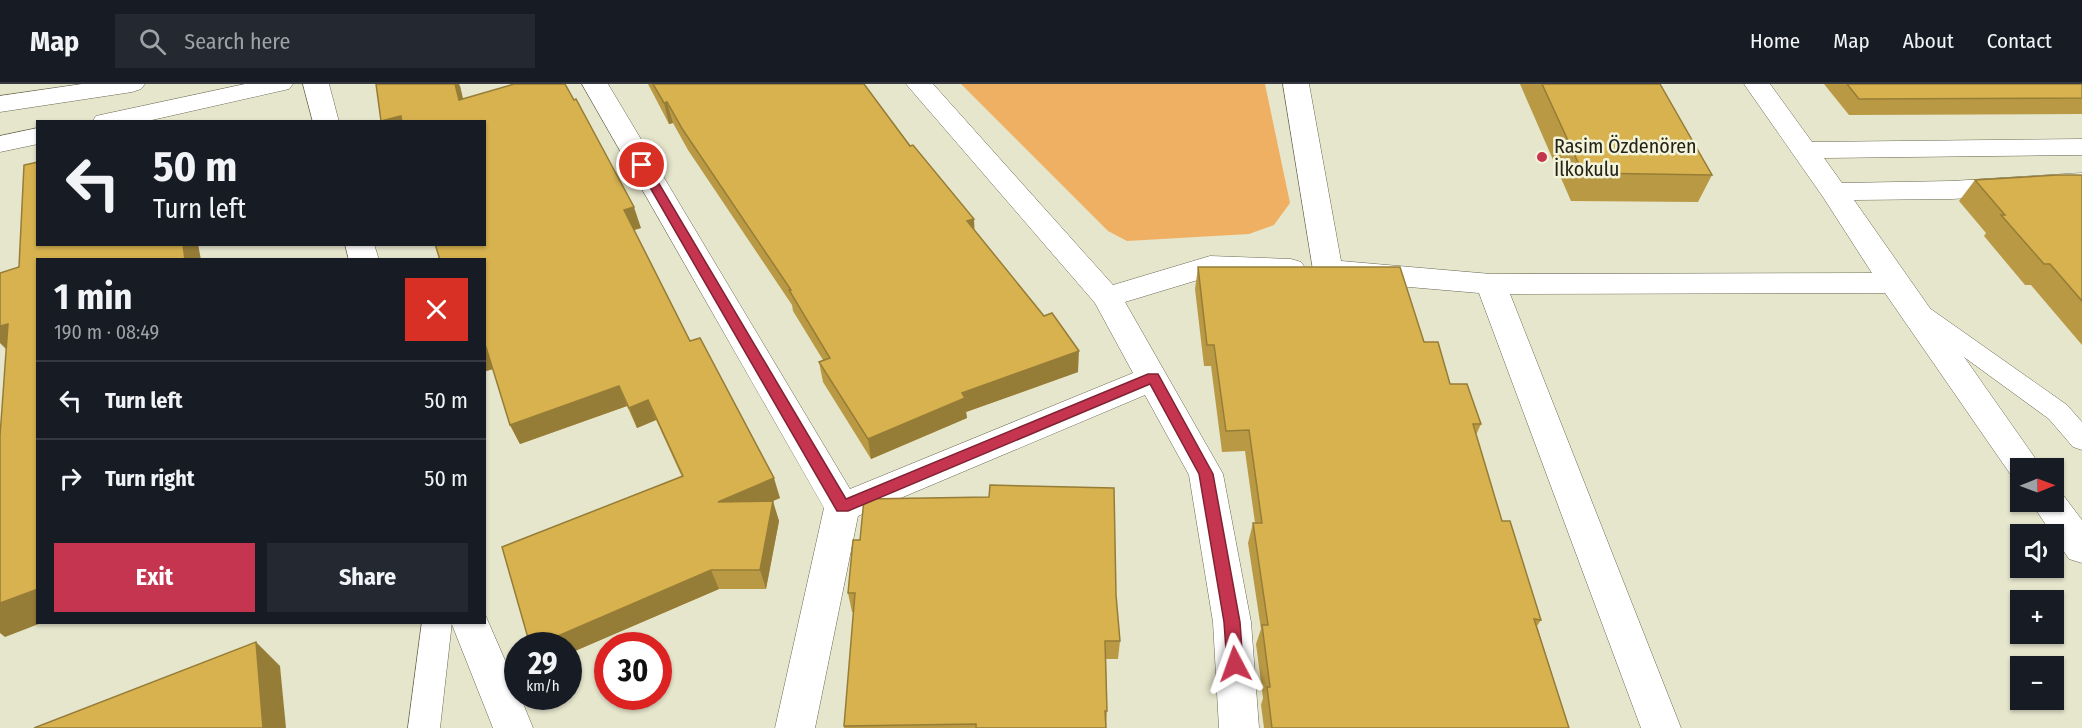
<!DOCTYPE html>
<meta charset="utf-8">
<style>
:root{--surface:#171b24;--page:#242831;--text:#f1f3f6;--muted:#9ea1a6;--line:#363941;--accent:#c5354f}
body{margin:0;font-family:"Fira Sans Condensed",sans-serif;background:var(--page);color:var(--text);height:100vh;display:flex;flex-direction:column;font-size:22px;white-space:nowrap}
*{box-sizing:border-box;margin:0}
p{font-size:20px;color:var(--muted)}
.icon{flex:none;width:33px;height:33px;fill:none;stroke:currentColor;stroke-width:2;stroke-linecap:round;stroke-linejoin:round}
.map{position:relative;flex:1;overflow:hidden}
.panel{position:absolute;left:36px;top:174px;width:450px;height:366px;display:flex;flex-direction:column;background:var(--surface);border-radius:0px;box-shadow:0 2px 4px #0004}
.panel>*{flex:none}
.banner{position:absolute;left:36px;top:36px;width:450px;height:126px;border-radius:0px;box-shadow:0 2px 4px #0004;background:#171b24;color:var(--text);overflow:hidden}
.needle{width:39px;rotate:89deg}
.fabs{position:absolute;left:2010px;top:374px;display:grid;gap:12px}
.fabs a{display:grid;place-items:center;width:54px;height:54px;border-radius:0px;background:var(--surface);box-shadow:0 2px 4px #0004;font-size:30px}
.speed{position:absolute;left:504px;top:548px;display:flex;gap:12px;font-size:30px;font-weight:700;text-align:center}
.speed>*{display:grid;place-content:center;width:78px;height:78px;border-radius:50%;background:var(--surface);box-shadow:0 2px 4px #0004;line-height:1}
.speed small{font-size:15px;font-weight:400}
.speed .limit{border:9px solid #d22;background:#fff;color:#111}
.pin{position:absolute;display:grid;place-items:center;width:51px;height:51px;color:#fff;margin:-26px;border:3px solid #fff;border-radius:50%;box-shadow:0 2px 6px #0007}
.me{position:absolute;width:66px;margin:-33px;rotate:356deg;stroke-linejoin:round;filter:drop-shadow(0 0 4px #0008)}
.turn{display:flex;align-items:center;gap:21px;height:126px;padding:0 18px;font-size:27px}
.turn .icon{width:78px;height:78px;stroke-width:2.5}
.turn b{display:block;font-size:42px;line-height:51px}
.round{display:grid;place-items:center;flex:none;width:63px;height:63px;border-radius:0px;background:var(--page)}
.head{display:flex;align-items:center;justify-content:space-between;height:102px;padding:0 18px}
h1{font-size:36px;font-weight:700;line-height:45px}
.primary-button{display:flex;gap:12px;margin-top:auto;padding:12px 18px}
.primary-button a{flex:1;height:69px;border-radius:0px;background:var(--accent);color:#fff;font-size:24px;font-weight:700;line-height:69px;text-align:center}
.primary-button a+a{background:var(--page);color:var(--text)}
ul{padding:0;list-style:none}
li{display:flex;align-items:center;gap:18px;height:78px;padding:0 18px;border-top:2px solid var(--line)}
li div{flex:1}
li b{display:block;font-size:22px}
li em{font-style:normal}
header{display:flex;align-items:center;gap:36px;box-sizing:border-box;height:84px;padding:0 30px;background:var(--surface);border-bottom:2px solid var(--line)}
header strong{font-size:28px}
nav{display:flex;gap:33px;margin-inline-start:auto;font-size:21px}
.search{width:420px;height:54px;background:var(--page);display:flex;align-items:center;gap:15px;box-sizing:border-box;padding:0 21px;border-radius:0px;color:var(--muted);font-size:22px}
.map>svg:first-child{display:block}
</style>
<header>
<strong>Map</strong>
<div class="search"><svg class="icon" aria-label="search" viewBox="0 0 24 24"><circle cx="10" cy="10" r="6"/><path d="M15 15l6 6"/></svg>Search here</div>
<nav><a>Home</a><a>Map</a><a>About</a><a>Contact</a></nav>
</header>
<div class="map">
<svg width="2082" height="644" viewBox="0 0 2082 644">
<rect width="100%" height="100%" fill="#e6e6cd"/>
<path fill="#efb063" d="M961,0h304l25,119 -16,22 -25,9 -122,7 -19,-10z"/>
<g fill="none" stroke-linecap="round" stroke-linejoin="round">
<defs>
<g id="lane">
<path d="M1917,219l8,2 142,100 15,17v28l-9,-3 -24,-28 -140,-102 -4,-6 4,-6z"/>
<path d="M422,538h30l-12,106h-32z"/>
</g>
<g id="street">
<path d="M303,0h26l10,38h-26z"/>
<path d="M582,0h26l242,405 283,-116 -38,-70 -189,-219h27l180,201 97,-29 81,3 10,3 5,7 -5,7 -10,3 -80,-3 -86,26 98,172 28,148 8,106h-40l-6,-106 -24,-147 -44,-80 -287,121 -43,212h-40l49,-220z"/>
<path d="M1283,0h26l32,177 150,13 381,-1 -49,-76 -79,-113h26l42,58 270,-3v16l-258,3 18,25 110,-2 130,-8v18l-130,8 -98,1 188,268h-22v12l-7,-2 -128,-185 -375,1 171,434h-40l-162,-435 -151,-13 -10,-3 -5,-7z"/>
<path d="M345,160h29l5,16h-30z"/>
<path d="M2054,405l6,2 22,29v43l-13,-4 -39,-58h24z"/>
<path d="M484,528l34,78v6h2l13,32h-40l-42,-106h33z"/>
</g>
<g id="secondary">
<path d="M82,0h63l-4,5 -9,3 -132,20v-16z"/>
<path d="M245,0h48l-4,5 -146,33h-51l4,-6 9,-2z"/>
<path d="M38,44v16l-38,8v-16z"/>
</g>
</defs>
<use href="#lane" stroke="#696852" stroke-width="1"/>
<use href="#street" stroke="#696852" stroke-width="1"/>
<use href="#secondary" stroke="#696852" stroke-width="1"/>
<use href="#lane" fill="#fff" fill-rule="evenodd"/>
<use href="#street" fill="#fff" fill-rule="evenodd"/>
<use href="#secondary" fill="#fff" fill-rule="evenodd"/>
</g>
<g fill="#b99944">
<path d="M376,0l84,2 3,13 178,129 -7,2 56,111 90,157 -8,3 7,20 -13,68h-47l-151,65 114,-177 -26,-57 -19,8 -10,-22 -107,38 -10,-19 -17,-56 -7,2 -2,-3v-246h-103z"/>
<path d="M648,0h216l110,146 104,142 -112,40 1,6 -96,41 -48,-77 -4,-20 4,-2 -30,-49 -1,-6 -104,-155 -15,-27 -4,1z"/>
<path d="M1520,0h140l52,91 -14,27 -127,-1z"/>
<path d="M1824,0h258v30l-233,1z"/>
<path d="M2082,91v170l-51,-60h-6l-41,-49 2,-3 -27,-32 16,-21z"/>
<path d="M1198,183l226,75 26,42 31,40 -5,11 26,86 39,99 -4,6 32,102h-305l-3,-23 2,-7 -7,-54 5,-15 -13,-86 5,-20h2l-10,-72 -23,1 -11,-86h-7l-9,-77z"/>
<path d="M848,509l268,2 4,46 -2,18h-12l1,52 -1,17h-262v-2l10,-114h-2z"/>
</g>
<g fill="#967d37">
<path d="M455,0h4l1,2 8,35 -9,-21z"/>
<path d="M667,18l6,21 -4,1 -5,-21z"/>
<path d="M401,32l2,6 -22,-1z"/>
<path d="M634,123l7,21 -10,3 -7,-21z"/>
<path d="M974,135l1,20 -8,-18z"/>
<path d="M183,160h15l3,16h-16z"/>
<path d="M8,240l6,33 -14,-14v-17z"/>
<path d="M486,263l11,21 -11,3 -2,-3v-20z"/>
<path d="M1079,267l-1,21 -112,40 1,6 -96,41 -3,-20 94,-46z"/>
<path d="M619,302l8,20 -107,38 -10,-19z"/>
<path d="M648,316l8,20 -19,8 -8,-20z"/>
<path d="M774,394l6,20 -56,24 -6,-20z"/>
<path d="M773,417l6,20 -13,68 -6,-19z"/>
<path d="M711,486l8,19 -151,65v-9h-31z"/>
<path d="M38,505v33h6l-39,15 -5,-4v-30z"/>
<path d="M256,558l24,24 6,62h-23z"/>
</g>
<g fill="#d7b24f" stroke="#967d37" stroke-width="1.5">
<path d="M376,0h79l4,16 55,-16h51l9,16 2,-1 58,108 -10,3 66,131 10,-3 74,140 -56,24 55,-1 -13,69h-49l-174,75h-7l-28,-98 181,-71 -35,-76 -19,8 -10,-22 -109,39 -24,-78 -2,1v-88h-44l-5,-16h49v-122h-82l-1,-6 -20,5z"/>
<path d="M653,0h211l46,62 3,-1 61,74 -7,2 77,95 8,-3 27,38 -117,42 3,5 -97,41 -49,-77 11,-4 -41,-68h2l-108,-160 -16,-28 -3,1z"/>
<path d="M1542,0h118l52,91 -129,-2z"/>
<path d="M1847,0h235v14l-223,1z"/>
<path d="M38,78v82h145l2,16h-147v329l-38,14v-167l8,-112 -8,2v-53l19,-6 5,-102z"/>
<path d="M2058,91h24v126l-32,-37h-6l-43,-49h4l-30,-35z"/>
<path d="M1198,183h202l24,75h14l12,42h17l14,40h-8l29,97h8l31,99 -7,-1 35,109h-297l-5,-41h3l-8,-62h6l-15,-102h9l-13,-93 -23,1 -12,-86h-7z"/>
<path d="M990,401l124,3 2,107 4,46h-15l2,70h-2l1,17h-130v-4l-132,2 11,-133h-7l5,-53h7l4,-41 125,-2z"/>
<path d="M256,558l7,86h-229z"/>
</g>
<path fill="#c5354f" stroke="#802233" stroke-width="1.5" d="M642,77l6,4 198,334 302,-125h10l55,100 27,148 3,42 -2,6 -6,2 -6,-2 -2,-6 -3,-42 -25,-148 -49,-90 -302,127h-11l-200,-346z"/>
<circle fill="#c5354f" stroke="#f4f4da" stroke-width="2" cx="1542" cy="73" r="6"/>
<g text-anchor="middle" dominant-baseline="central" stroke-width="5" stroke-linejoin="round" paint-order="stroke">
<g font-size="20" fill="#24231a" stroke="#f4f4da" text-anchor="start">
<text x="1554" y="62">Rasim Özdenören<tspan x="1554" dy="23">İlkokulu</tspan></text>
</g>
</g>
</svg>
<div class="fabs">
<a><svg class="needle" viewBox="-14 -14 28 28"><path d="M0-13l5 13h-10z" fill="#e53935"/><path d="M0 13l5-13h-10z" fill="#9ea1a6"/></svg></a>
<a><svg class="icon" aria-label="sound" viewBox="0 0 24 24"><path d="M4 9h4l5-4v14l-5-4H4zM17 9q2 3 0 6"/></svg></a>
<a>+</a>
<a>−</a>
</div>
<div class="speed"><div>29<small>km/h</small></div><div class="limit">30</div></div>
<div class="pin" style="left:642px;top:81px;background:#d93025"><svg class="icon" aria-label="arrive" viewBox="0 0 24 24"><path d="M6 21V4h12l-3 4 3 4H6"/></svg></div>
<svg class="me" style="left:1235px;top:580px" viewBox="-20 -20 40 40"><path d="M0-17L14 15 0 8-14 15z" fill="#c5354f" stroke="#fff" stroke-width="4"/></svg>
<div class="banner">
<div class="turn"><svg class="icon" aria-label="left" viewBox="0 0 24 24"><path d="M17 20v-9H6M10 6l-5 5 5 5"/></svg><div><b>50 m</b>Turn left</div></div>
</div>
<section class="panel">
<div class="head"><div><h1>1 min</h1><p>190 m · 08:49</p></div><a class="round" style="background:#d93025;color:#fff"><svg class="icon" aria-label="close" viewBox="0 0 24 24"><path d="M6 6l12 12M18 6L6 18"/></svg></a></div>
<ul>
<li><svg class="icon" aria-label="left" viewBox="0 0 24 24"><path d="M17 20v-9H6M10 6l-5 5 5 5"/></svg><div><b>Turn left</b></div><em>50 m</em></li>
<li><svg class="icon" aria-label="right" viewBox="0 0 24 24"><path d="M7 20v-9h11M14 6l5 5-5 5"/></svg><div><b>Turn right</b></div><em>50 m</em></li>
</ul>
<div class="primary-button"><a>Exit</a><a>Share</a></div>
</section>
</div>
